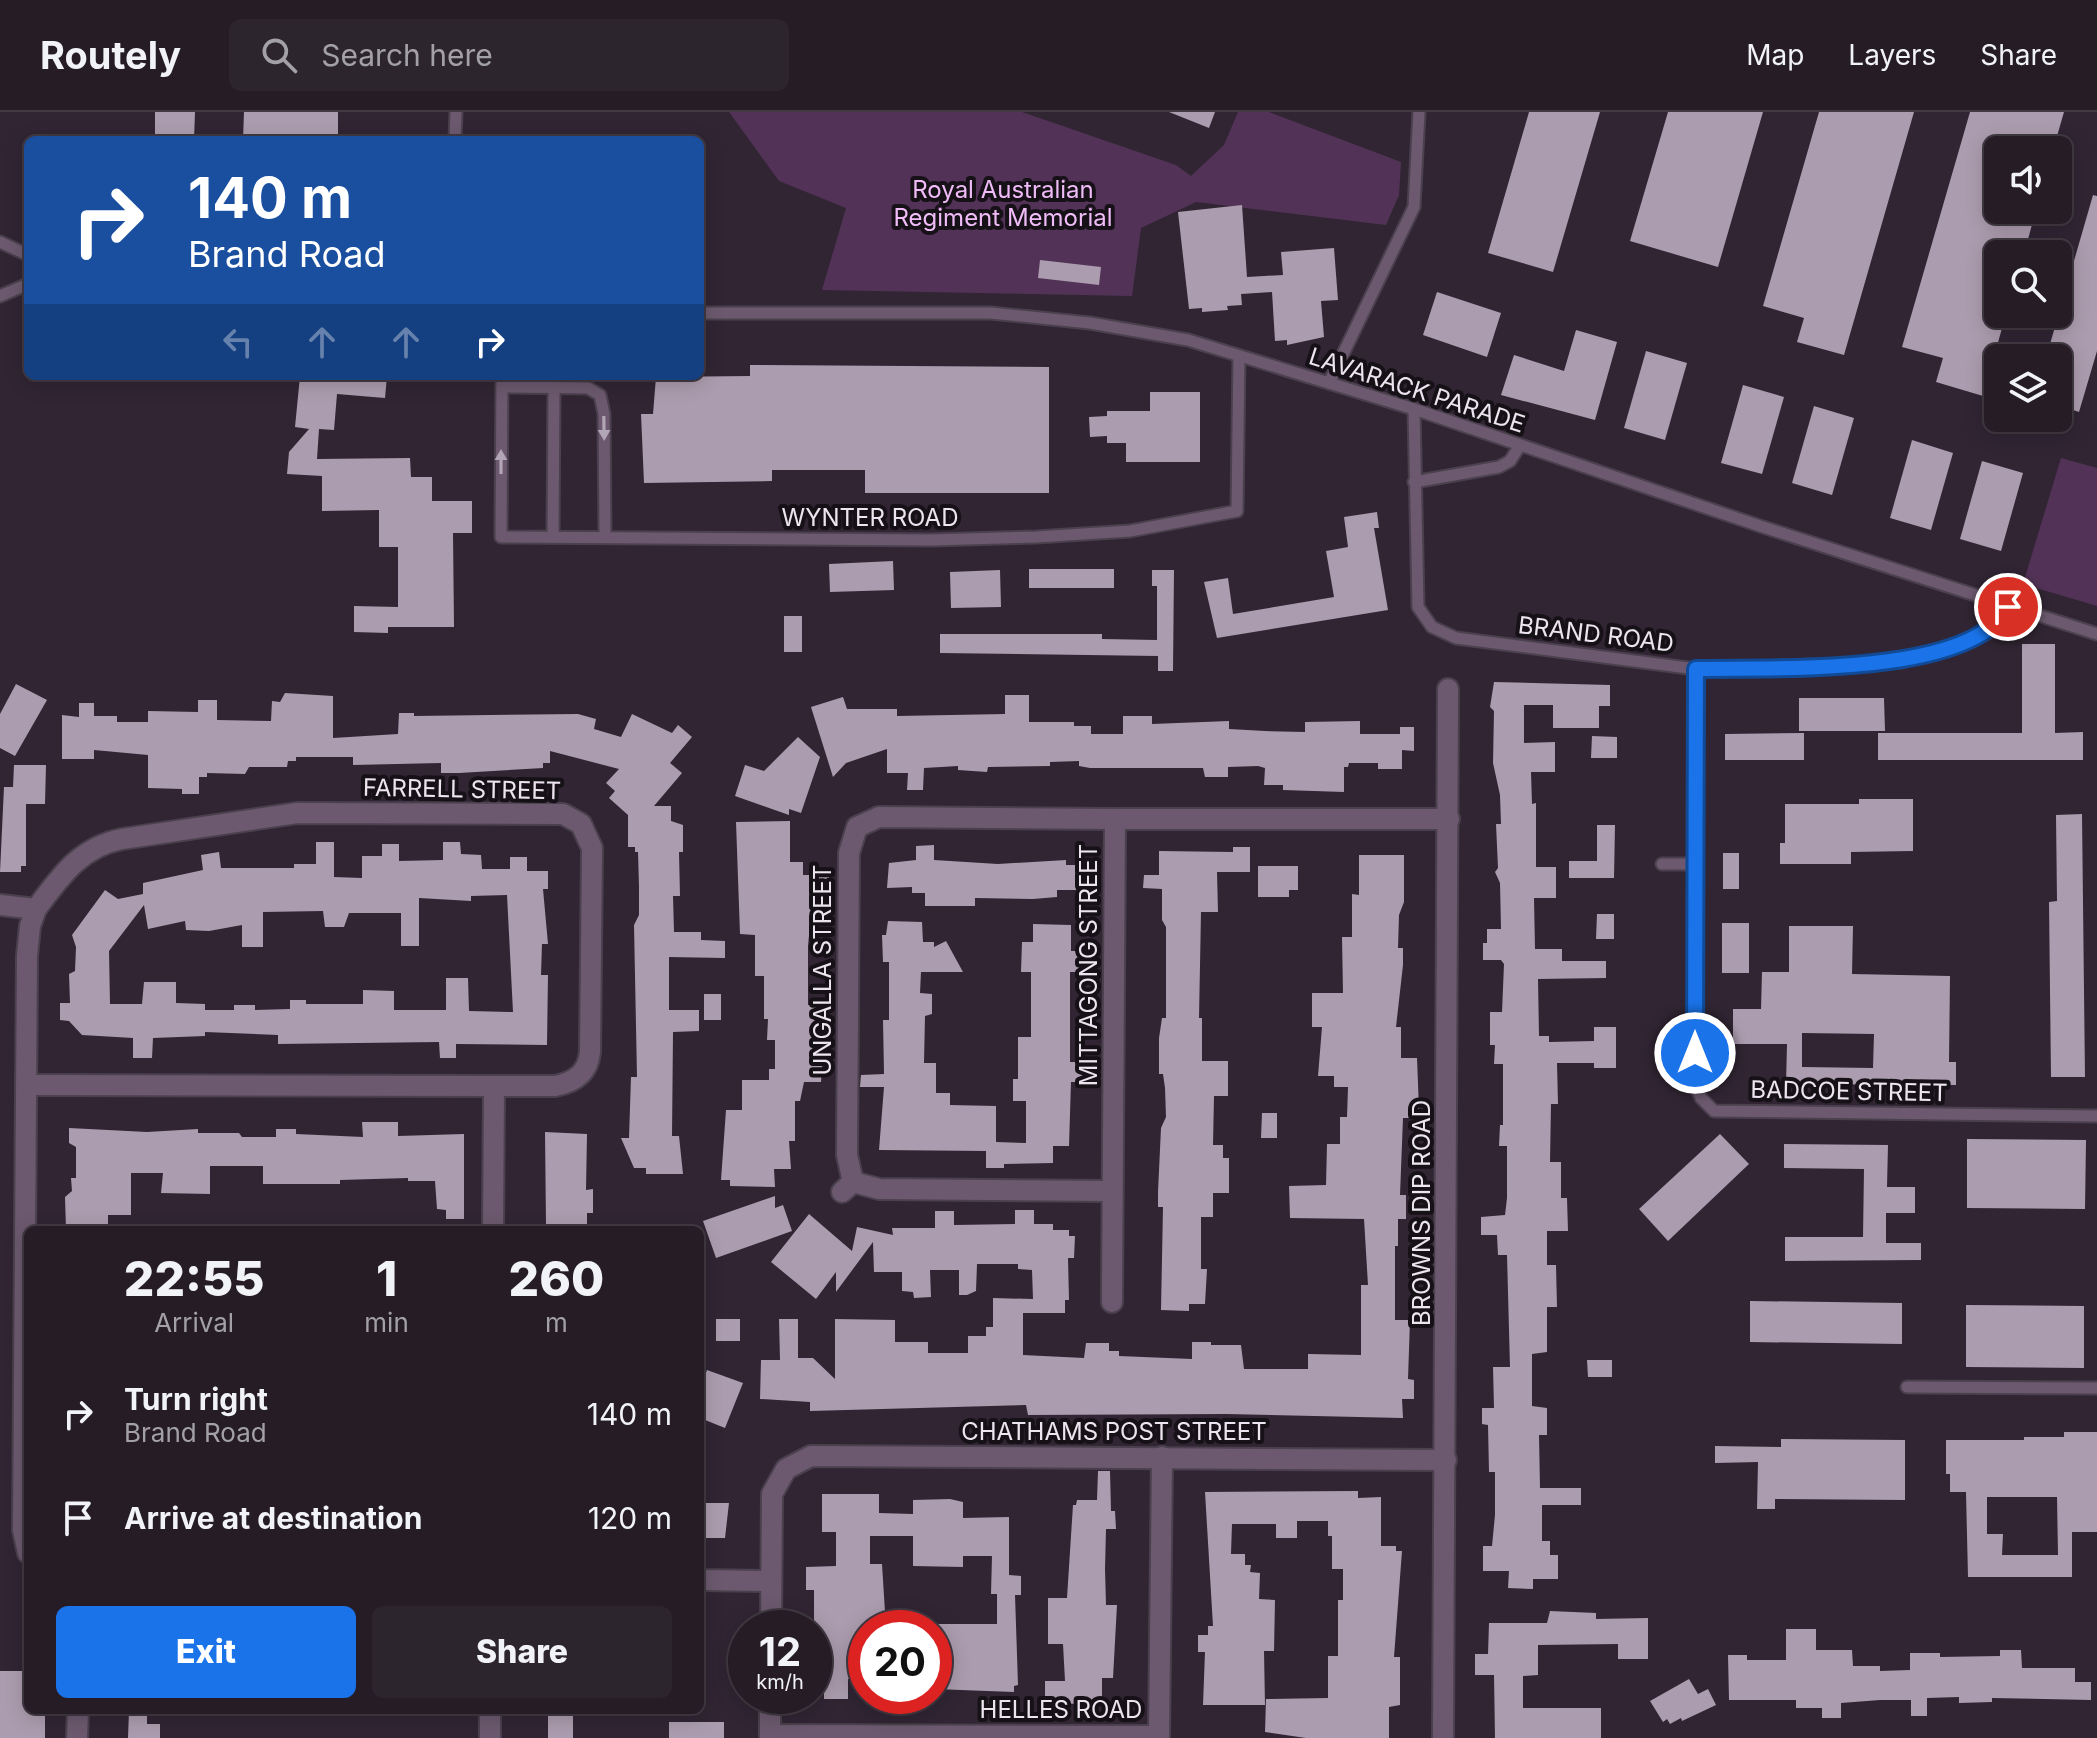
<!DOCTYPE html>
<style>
:root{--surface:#251c26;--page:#2d252e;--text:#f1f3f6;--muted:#a3a1a7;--line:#423a43;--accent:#1a73e8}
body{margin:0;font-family:Inter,sans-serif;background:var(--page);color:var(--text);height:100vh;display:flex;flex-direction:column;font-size:30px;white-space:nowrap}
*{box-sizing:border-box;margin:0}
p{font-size:26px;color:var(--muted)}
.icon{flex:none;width:44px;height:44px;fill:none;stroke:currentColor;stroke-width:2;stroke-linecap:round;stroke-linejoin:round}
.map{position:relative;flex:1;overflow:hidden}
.side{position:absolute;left:24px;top:1114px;width:680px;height:488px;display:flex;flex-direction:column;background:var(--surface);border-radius:12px;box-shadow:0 4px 20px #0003,0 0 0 2px var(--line)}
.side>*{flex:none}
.guide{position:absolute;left:24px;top:24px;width:680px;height:244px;border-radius:12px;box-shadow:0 4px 20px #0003,0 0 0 2px var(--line);background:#1a4fa0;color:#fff;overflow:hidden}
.controls{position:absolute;left:1984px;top:24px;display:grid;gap:16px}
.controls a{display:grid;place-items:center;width:88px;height:88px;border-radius:12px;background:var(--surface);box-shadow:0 4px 20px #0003,0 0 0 2px var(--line);font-size:40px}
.speed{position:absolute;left:728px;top:1498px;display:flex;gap:16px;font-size:40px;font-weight:700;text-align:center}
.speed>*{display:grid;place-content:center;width:104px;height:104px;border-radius:50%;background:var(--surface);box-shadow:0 4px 20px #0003,0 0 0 2px var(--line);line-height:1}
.speed small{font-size:20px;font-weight:400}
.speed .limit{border:12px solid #d22;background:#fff;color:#111}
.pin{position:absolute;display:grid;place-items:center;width:68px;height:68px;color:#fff;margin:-34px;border:4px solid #fff;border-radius:50%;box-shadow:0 2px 8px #0007}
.me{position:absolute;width:88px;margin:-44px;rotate:0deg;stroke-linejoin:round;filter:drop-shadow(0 0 6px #0008)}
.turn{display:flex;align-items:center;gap:28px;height:168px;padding:0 32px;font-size:36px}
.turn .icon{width:104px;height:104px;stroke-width:2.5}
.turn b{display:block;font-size:56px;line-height:68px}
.lanes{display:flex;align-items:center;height:76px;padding:0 32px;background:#0003;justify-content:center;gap:40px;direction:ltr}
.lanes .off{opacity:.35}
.eta{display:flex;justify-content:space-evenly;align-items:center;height:136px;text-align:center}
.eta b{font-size:48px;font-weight:800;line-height:56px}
.cta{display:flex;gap:16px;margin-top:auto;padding:16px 32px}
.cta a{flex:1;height:92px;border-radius:12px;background:var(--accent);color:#fff;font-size:32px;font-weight:800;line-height:92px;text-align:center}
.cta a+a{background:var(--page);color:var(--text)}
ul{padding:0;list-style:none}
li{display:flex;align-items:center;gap:24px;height:104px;padding:0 32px}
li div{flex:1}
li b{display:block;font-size:30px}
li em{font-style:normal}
header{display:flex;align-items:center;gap:48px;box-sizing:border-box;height:112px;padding:0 40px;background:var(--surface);border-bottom:2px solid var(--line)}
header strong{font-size:38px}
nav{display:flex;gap:44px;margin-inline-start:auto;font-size:28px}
.search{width:560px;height:72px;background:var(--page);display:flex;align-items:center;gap:20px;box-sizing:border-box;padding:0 28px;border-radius:12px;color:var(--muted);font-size:30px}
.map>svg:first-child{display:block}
</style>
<header>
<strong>Routely</strong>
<div class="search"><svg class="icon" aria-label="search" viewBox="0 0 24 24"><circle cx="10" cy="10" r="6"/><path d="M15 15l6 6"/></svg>Search here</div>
<nav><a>Map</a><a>Layers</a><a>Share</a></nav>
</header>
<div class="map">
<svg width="2097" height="1626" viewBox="0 0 2097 1626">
<rect width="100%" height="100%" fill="#312533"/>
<g fill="#523357">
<path d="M729,0h293l154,53 15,11 33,-31 14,-33h31l132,50 -2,33 -13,30 -190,-23 -55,26 -9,68 -310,-6 24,-82 -67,-27z"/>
<path d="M2061,346l36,10v138l-74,-22z"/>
</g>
<g fill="#ac9caf" fill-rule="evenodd">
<path d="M155,0h40l-1,28h-39z"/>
<path d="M244,0h94v28h-95z"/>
<path d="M1169,0h46l-6,16z"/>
<path d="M1529,0h71l-47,160 -65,-19z"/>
<path d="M1668,0h95l-45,155 -88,-26z"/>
<path d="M1819,0h95l-70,243 -47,-13 7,-24 -41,-12z"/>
<path d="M1970,0h94l-11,38h-55v60h38l-12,44h-26v60h8l-23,82 -47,-14 7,-24 -41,-11z"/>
<path d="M2093,83l4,1v155l-18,61 -21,-7v-47h-12z"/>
<path d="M1242,93l5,72 36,-2 -2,-23 53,-4 4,52 -17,1 3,36 -37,8v-5l-12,1 -3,-49 -31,2 1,11 -15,1 1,4 -26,2v-4l-13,1 -11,-97z"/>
<path d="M1040,148l61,7 -2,18 -61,-7z"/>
<path d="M1437,180l64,21 -14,44 -64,-22z"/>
<path d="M1576,218l41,12 -22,78 -94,-25 13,-40 50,16z"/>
<path d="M1646,239l41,12 -22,77 -41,-12z"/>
<path d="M750,253l299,2v126h-184v-23h-93v11l-128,2 -3,-69h12l3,-37 94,-1z"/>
<path d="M300,264h87l-2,22 -48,-4 -3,36 -15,-1 -2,30 93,-1 1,19h21v24h40v32h-19l1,94h-66v6l-34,-1v-26l44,1v-60h-19v-37l-57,1v-35l-35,-2 2,-22 20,-23 -14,-2z"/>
<path d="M1743,273l41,12 -22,77 -41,-11z"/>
<path d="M1150,280h50v70h-74v-19h-19v-7l-17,1 -1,-20 18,-1v-5h43z"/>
<path d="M1814,294l40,12 -22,77 -40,-12z"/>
<path d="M1912,328l41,13 -22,77 -41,-12z"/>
<path d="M1982,349l41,12 -22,78 -41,-12z"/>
<path d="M1377,400l2,16h-5l14,82 -171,28 -13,-56 24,-4 5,36 101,-17 -8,-46 22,-4 -4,-30z"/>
<path d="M893,449l1,29 -64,2 -1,-28z"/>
<rect x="1029" y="457" width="85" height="19"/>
<path d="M1000,458l1,37 -50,1 -1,-36z"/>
<path d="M1152,458h22l-1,101h-15v-15l-218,-3v-19h162v5l55,1v-54h-5z"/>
<rect x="784" y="504" width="18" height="36"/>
<path d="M2022,532h33v89l28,-1v28h-205v-27h144z"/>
<path d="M1494,570l116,3v21h-11v22h-46v-23h-29v38l31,-1v30h-24l1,32 4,-1v64h20v31h-22l1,51h27v12h44v17l-68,1 1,57h10v6l45,-1v-14h22v41h-22v-5h-37l1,41h-7l-1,58h11v36h6l1,33h-21v34h9l1,42h-10v45l-15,2v52l15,2v27h-8l1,53h41v17h-39v36h8v14h8v24h-25v10l-25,-1 1,-17h-26v-25h9l3,-31v-43h-6l-1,-47 -6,-1v-16h12l-1,-41h17l-3,-112h-9l-1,-20h-16v-18l24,-2 2,-17v-52h-8l1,-21h3v-61h-9l1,-19h-5v-33h12l2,-48 -3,-4h-18v-17h4v-14h14l-1,-46 -5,-11 3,-4 -2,-44h5l-1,-29 -7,-32 1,-52 -4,-4z"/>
<path d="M16,572l31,16 -32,56 -15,-8v-34z"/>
<path d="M285,581l48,3v42l65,-4 1,-21h15v3l164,-2 18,5 -2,10 27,8 11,-23 40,19 6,-8 14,12 -22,26 12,10 -28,33h17v15l12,4v27h-4l1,44h-7l1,36h27v8l24,1v17l-56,-1v53h30v21l-26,1 -1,104h7l4,38h-37v-6h-12l-13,-30h8l2,-61h6l-3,-152 5,-10v-28l-1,-35h-3v-5h-7v-32l-19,-17 6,-7 -9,-8 13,-14 -69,-18v12h-7v5l-84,5h-18v-10l-88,2v-8h-57v4h-8l-1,6h-38l-4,7 -38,-1v4h-8v17h-17v-5l-34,-1v-33l-54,-5v9h-32v-44l17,2v-14h15v13h23v6h31v-11l50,1v-12h19v20l54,1 1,-20 8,1z"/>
<path d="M1005,583h24v27h45v4h17v8h32v-18h29v8l77,-3v8l36,2 40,1v-10l55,-1v13h40v-7h14v24l-12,-1v19h-24v-6h-29l-1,4h-4v25l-61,-2v-5h-19l1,-17 -7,-2 -30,1v10h-23l-2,-9h-113l-11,-2v-5l-29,1v4l-62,1 -1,5 -29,-2v-4l-34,2 -1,22h-16l1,-17h-21v-24l-41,14 -13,14 -22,-70 32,-10 4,12h50v7l108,-2z"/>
<path d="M1799,586h85l1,33h-86z"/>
<path d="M1804,621v27h-79v-26z"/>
<path d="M1592,624l25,1v21h-26z"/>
<path d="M798,625l22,20 -19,56 -12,-4v6l-54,-19 10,-31 19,6z"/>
<path d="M14,653h32l-1,39h-19v62h-5v6h-21l4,-85h9z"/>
<path d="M1859,687h54v52l-62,1v12h-71v-21h5v-39h74z"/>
<path d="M2082,702l3,263h-34l-2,-175 8,-1 -1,-86z"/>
<path d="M790,709v41h13v13h26v18h-13v32h-6l-2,21v59h19v18h-15l1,42h9l-1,17h-17l-4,19h-5v40h-6l2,28h-17l1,18 -45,-1v-6h-9l5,-70h16v-30h27v-11h6v-29h-8l1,-21h-4v-43h-9v-41l-15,-1 -4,-112z"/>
<path d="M1597,713h18l-1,53h-45v-17h28z"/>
<path d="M316,730h18v35l28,1v-22h20v-12h17v17l44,-1v-18h17l1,12 20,1 1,14h28v-12h17v14h21v18h-5l5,55h-6l-1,31h7l-1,70 -91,-1v14h-16l-1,-16 -161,2v-9l-73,-3v4l-52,2 -1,20h-19v-20l-51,-3 -13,-14 -9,-1v-17h10l-1,-29 6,-3 1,-24 -4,-12 33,-45 13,9 25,-5v-11l60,-13 -2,-15 18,-3 2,16h73v-4h22zM507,783l6,117 -44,-1 -1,-33h-22v32h-52v-19l-31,-1v14h-57v-4h-16v9l-35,1v-5h-21v5h-29v-6l-29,-1v-21h-32l-2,22h-32l-1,-53 35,-46 4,24 37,-8 1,9 23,1 33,-6v22h21v-35l60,-1 2,16h19l5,-14h52v33h18v-48l52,3v-5z"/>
<path d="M934,733v15l64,4 68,-4v5h13l-3,25h-19v7l-24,2 -58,-1v8h-50v-13h-13v-6l-25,1 2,-25 27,-3v-14z"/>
<path d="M1233,735h17v25h-33l1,40h-17l-2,106h3v43h26v35h-14l-1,49h10v13h6v35h-16v24h-12v52h6l-2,35h-16v7l-28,-1 2,-103h-5v-15l3,-64 5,-11 -1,-29 -2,-14h-4v-36l3,-20h4v-91l-4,-7v-31l-19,-1 1,-13h15v-24l74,1z"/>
<rect x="1723" y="741" width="16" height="36"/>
<path d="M1359,743h45v47l-5,13 -1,33h5v17l-7,62h5v31h16l2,51 -1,9h-15l-3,77h6v24h-8v27h-3v74h15l-2,59 6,1v19h-12l1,19 -177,-4 -198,1 -2,-10 -216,6v-9l-50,-3 1,-39h19l-1,-41h19v39h15l22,21v-60l60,1v22h33v11h40v-17h18v-9h7v-29l40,1 -1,-29 -14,-1v-5h-41l-1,27 -9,4h-8v-25h-29l1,27 -17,1 -1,-6 -11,-1v-19h-28l-1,-30 -37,50v-20l-20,27 -45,-37 38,-48 43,37 5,-24 36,8 -1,-7h43v-17h19v14l61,-1v-14h19v14h19v6h16v6h6l-1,22h-6l1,42h-4v13h-42v42l61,3 2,-15h23v8h10v5l73,3v-17h19v3h30l3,24h64v-15l53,1v-70h7l-4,-66 -74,-1 -1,-32 37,-1 1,-41h13v-27h7l1,-30h-14v-11h-16l4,-49h-10v-34h31l-1,-56h10v-43l7,1z"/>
<path d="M1258,754h40v24h-9v7h-31z"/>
<path d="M1597,802h17v25h-18z"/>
<path d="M888,809l34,1 1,20h11v5l12,-6 17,31h-42l-1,21 12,1v20l-7,2 -1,47h12v30h14v12l46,1v36l30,1v-42h-13v-22h5v-42h13v-65h-10l1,-30h11v-18l38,1v26h11v21h-12v90h16v20h-15l-2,64h-16v17l-49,1v4h-18v-17l-107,-1 5,-63h-24l1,-12 23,-1 -1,-54h6v-58h-6l-1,-27h4z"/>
<rect x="1722" y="811" width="27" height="50"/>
<path d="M1789,814h64l-1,48 98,2 -1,86h7v23l-170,-1 1,-40h-54v-35h28l1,-37h27zM1802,921l72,1 -1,34 -71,-1z"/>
<rect x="704" y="882" width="17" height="26"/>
<path d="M1262,1001h15v25h-16z"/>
<path d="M362,1010h36v14l66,-2v85h-18v-9l-9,-1 -2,-28h-27v-3l-68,2v4h-77v-18h-53v28l-49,-1 2,-20h-32v42h-23v15h-42l-1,-33 7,-6 -1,-13h5v-31l-7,-4v-15l78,4 51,-3v4h41l3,4h34v-8h20v5l67,3z"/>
<path d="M545,1020l42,2 -1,56 7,-1v24h-6v12h-41z"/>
<path d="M1720,1022l29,30 -81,77 -29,-32z"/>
<path d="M1967,1027l119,1 -1,69 -118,-1z"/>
<path d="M1784,1032l104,1 -1,42h28v26h-29v30h35v17l-136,1v-24h78l1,-68 -80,-1z"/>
<path d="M775,1084v12l8,-3 9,26 -76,27 -13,-37z"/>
<path d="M1750,1189l152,2v41l-152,-2z"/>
<path d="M1966,1193l118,1v62l-118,-1z"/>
<rect x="716" y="1207" width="24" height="22"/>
<path d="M1587,1248h25v17h-24z"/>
<path d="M707,1258l36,13 -18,45 -25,-10v-30z"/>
<path d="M2064,1320h33v100h-25v45h-104l-2,-85h-16v-18h-4v-34h78v-3h40zM1987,1385h70l1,58h-56l1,-21h-16z"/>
<path d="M1781,1327l124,1v60l-130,-1v10h-18l1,-47 -43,1v-17l66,1z"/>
<path d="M1098,1359h12l1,40h4l1,18h-10l-1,40 1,36h11l-4,73h-11v21l-19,5 -38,-1v-22h20l-2,-37h-15v-46h19l6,-93h3l1,-5h20z"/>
<path d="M1358,1379v7l23,-1v49h15v5h6l-8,106h6v48l-11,2v31h-83l-41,-6 1,-33 62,-1v-42h10v-56h5v-31h-11v-33h-4v-15h-31v17h-21v-14h-44l-1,30h14v11h6l-1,7 10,1 -1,26 16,1 -1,51h-10l1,54h-62l2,-53h-7v-17h10v-9h5l-8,-134z"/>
<path d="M822,1382h57v19l34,1v-14l37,-1 13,3v16l46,-1v58l12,1v19h-6l3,90 -4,1v6l-80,-3v-65h63v-30h-6l1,-38h-29v11l-50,-1v-30h-43v28h12l4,64h-20v51h-18v20h-24v-14l-6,1v-11h-4v-85h-8v-23l30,-1v-34h-14z"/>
<path d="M700,1391h29l-4,35h-24z"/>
<path d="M1550,1499l46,2v6l52,-1v41h-30v-15l-80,1v30l-15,1v32h78v30h-106l-1,-63h-19v-21h13l1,-31h58z"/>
<path d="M1786,1517h30v21h36l1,16h27v5l30,-1v-17h30v4l60,-1v-6h21l1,18h53v14h16v18l-99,-2v4l-33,1v-6l-32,1v18h-16v-16h-31l-39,3v15h-19v-10h-26v-8h-67l-1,-45h19v5h39z"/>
<path d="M0,1559h22l1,29h5v10h17v28h-45z"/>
<path d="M1689,1567l9,15 10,-5 8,16 -34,16 -1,-3 -11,6 -3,-5 -4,3 -13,-21z"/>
<path d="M129,1598h18v14h13v14h-32z"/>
<rect x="548" y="1599" width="25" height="27"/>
<rect x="669" y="1610" width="55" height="16"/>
</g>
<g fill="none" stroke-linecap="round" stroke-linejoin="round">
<defs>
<g id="service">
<path d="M455,28l1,-28"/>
<path d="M0,130l28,13"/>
<path d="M0,184l28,-12"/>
<path d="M700,201h291l99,10 98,17 226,69 349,118 334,107"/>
<path d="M502,264l-1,161 430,3 105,-3 94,-6 107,-20 2,-155"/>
<path d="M1329,271l85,-176 5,-95"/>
<path d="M502,275l86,1 12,7 4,19 1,123"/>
<path d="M1414,297l4,198 14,20 24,11 240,31 206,-7 84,-28 14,-11 8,-16"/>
<path d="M1414,370l85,-15 11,-6 9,-14"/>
<path d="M553,425l1,-150"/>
<path d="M1696,557l-1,415 6,14 13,13 383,5"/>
<path d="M1662,752h34"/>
<path d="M1664,942l31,-1"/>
<path d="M1907,1275l190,1"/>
</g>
<g id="minor">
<path d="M0,793l36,4 -6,17 -3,30 -4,574 5,23"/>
<path d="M26,973l529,1c20,-4 33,-13 35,-34l2,-204 -11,-24 -18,-10 -266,-1 -175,26c-42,8 -62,38 -86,70"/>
<path d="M853,1070l26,7 233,2"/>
<path d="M842,1080l11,-10 -6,-27 2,-302 8,-26 22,-10 236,2"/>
<path d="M493,1118l1,-143"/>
<path d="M1112,1190l3,-483h334"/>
<path d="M700,1468l71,1"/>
<path d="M771,1516l1,-134 14,-25 25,-13 635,4"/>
<path d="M770,1623l389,1"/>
<path d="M77,1626l1,-28"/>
<path d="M490,1626v-28"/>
<path d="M770,1626v-42"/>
<path d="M1159,1626l3,-281"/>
<path d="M1443,1626l5,-1049"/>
</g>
</defs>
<use href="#service" stroke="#4b404d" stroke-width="15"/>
<use href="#minor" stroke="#4b404d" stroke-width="24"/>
<use href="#service" stroke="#6c596f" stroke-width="11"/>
<use href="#minor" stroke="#6c596f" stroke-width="20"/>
</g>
<defs><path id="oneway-solid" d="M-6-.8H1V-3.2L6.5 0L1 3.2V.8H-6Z" transform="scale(2)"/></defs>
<g fill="#b2a5b5">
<use href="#oneway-solid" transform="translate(604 316) rotate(89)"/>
<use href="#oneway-solid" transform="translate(501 350) rotate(-90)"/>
</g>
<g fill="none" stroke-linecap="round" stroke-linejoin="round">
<defs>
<path id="route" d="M1695,941l1,-384c74,-2 275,9 312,-62"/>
</defs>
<use href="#route" stroke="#114b97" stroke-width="20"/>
<use href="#route" stroke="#1a73e8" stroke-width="14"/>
</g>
<g text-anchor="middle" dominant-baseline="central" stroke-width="8" stroke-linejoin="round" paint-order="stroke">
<g font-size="24" fill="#efbcf7" stroke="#161017">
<text x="1003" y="77">Royal Australian<tspan x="1003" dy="28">Regiment Memorial</tspan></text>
</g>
<g font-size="24" fill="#ece4ee" stroke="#161017">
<text transform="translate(1417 278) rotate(18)">LAVARACK PARADE</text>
<text x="870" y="405">WYNTER ROAD</text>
<text transform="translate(1596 522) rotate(7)">BRAND ROAD</text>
<text transform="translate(462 677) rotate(1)">FARRELL STREET</text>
<text transform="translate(1088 853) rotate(-90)">MITTAGONG STREET</text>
<text transform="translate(822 858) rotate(-90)">UNGALLA STREET</text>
<text transform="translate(1849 979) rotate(1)">BADCOE STREET</text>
<text transform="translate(1421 1101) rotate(-90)">BROWNS DIP ROAD</text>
<text x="1114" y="1319">CHATHAMS POST STREET</text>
<text x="1061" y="1597">HELLES ROAD</text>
</g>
</g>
</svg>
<div class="controls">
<a><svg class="icon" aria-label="sound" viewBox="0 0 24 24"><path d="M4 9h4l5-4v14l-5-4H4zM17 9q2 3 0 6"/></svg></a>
<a><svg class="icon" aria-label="search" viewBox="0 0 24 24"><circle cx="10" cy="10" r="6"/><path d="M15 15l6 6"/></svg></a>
<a><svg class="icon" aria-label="layers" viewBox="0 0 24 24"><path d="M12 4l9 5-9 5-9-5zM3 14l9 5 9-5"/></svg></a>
</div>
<div class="speed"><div>12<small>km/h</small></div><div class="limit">20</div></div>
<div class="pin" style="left:2008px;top:495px;background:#d93025"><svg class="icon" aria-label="arrive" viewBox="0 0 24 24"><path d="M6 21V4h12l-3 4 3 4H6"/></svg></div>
<svg class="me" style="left:1695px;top:941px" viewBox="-20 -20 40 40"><circle r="17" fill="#1a73e8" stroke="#fff" stroke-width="3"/><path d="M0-11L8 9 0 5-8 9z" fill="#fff"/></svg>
<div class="guide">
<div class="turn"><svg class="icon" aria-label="right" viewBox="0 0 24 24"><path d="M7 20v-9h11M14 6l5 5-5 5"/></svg><div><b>140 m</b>Brand Road</div></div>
<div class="lanes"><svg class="icon off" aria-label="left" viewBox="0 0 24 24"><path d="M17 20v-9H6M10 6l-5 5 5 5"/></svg><svg class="icon off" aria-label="ahead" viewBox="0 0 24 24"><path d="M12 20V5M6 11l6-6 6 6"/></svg><svg class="icon off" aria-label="ahead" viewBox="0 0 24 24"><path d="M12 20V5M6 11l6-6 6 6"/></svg><svg class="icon" aria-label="right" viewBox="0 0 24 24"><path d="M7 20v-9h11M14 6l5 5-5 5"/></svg></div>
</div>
<section class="side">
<div class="eta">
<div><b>22:55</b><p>Arrival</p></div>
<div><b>1</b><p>min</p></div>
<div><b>260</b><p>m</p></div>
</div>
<ul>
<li><svg class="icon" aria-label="right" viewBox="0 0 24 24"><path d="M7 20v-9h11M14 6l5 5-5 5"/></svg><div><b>Turn right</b><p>Brand Road</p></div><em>140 m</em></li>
<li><svg class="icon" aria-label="arrive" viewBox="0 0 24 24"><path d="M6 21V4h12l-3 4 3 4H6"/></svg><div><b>Arrive at destination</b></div><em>120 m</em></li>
</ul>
<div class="cta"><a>Exit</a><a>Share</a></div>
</section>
</div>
